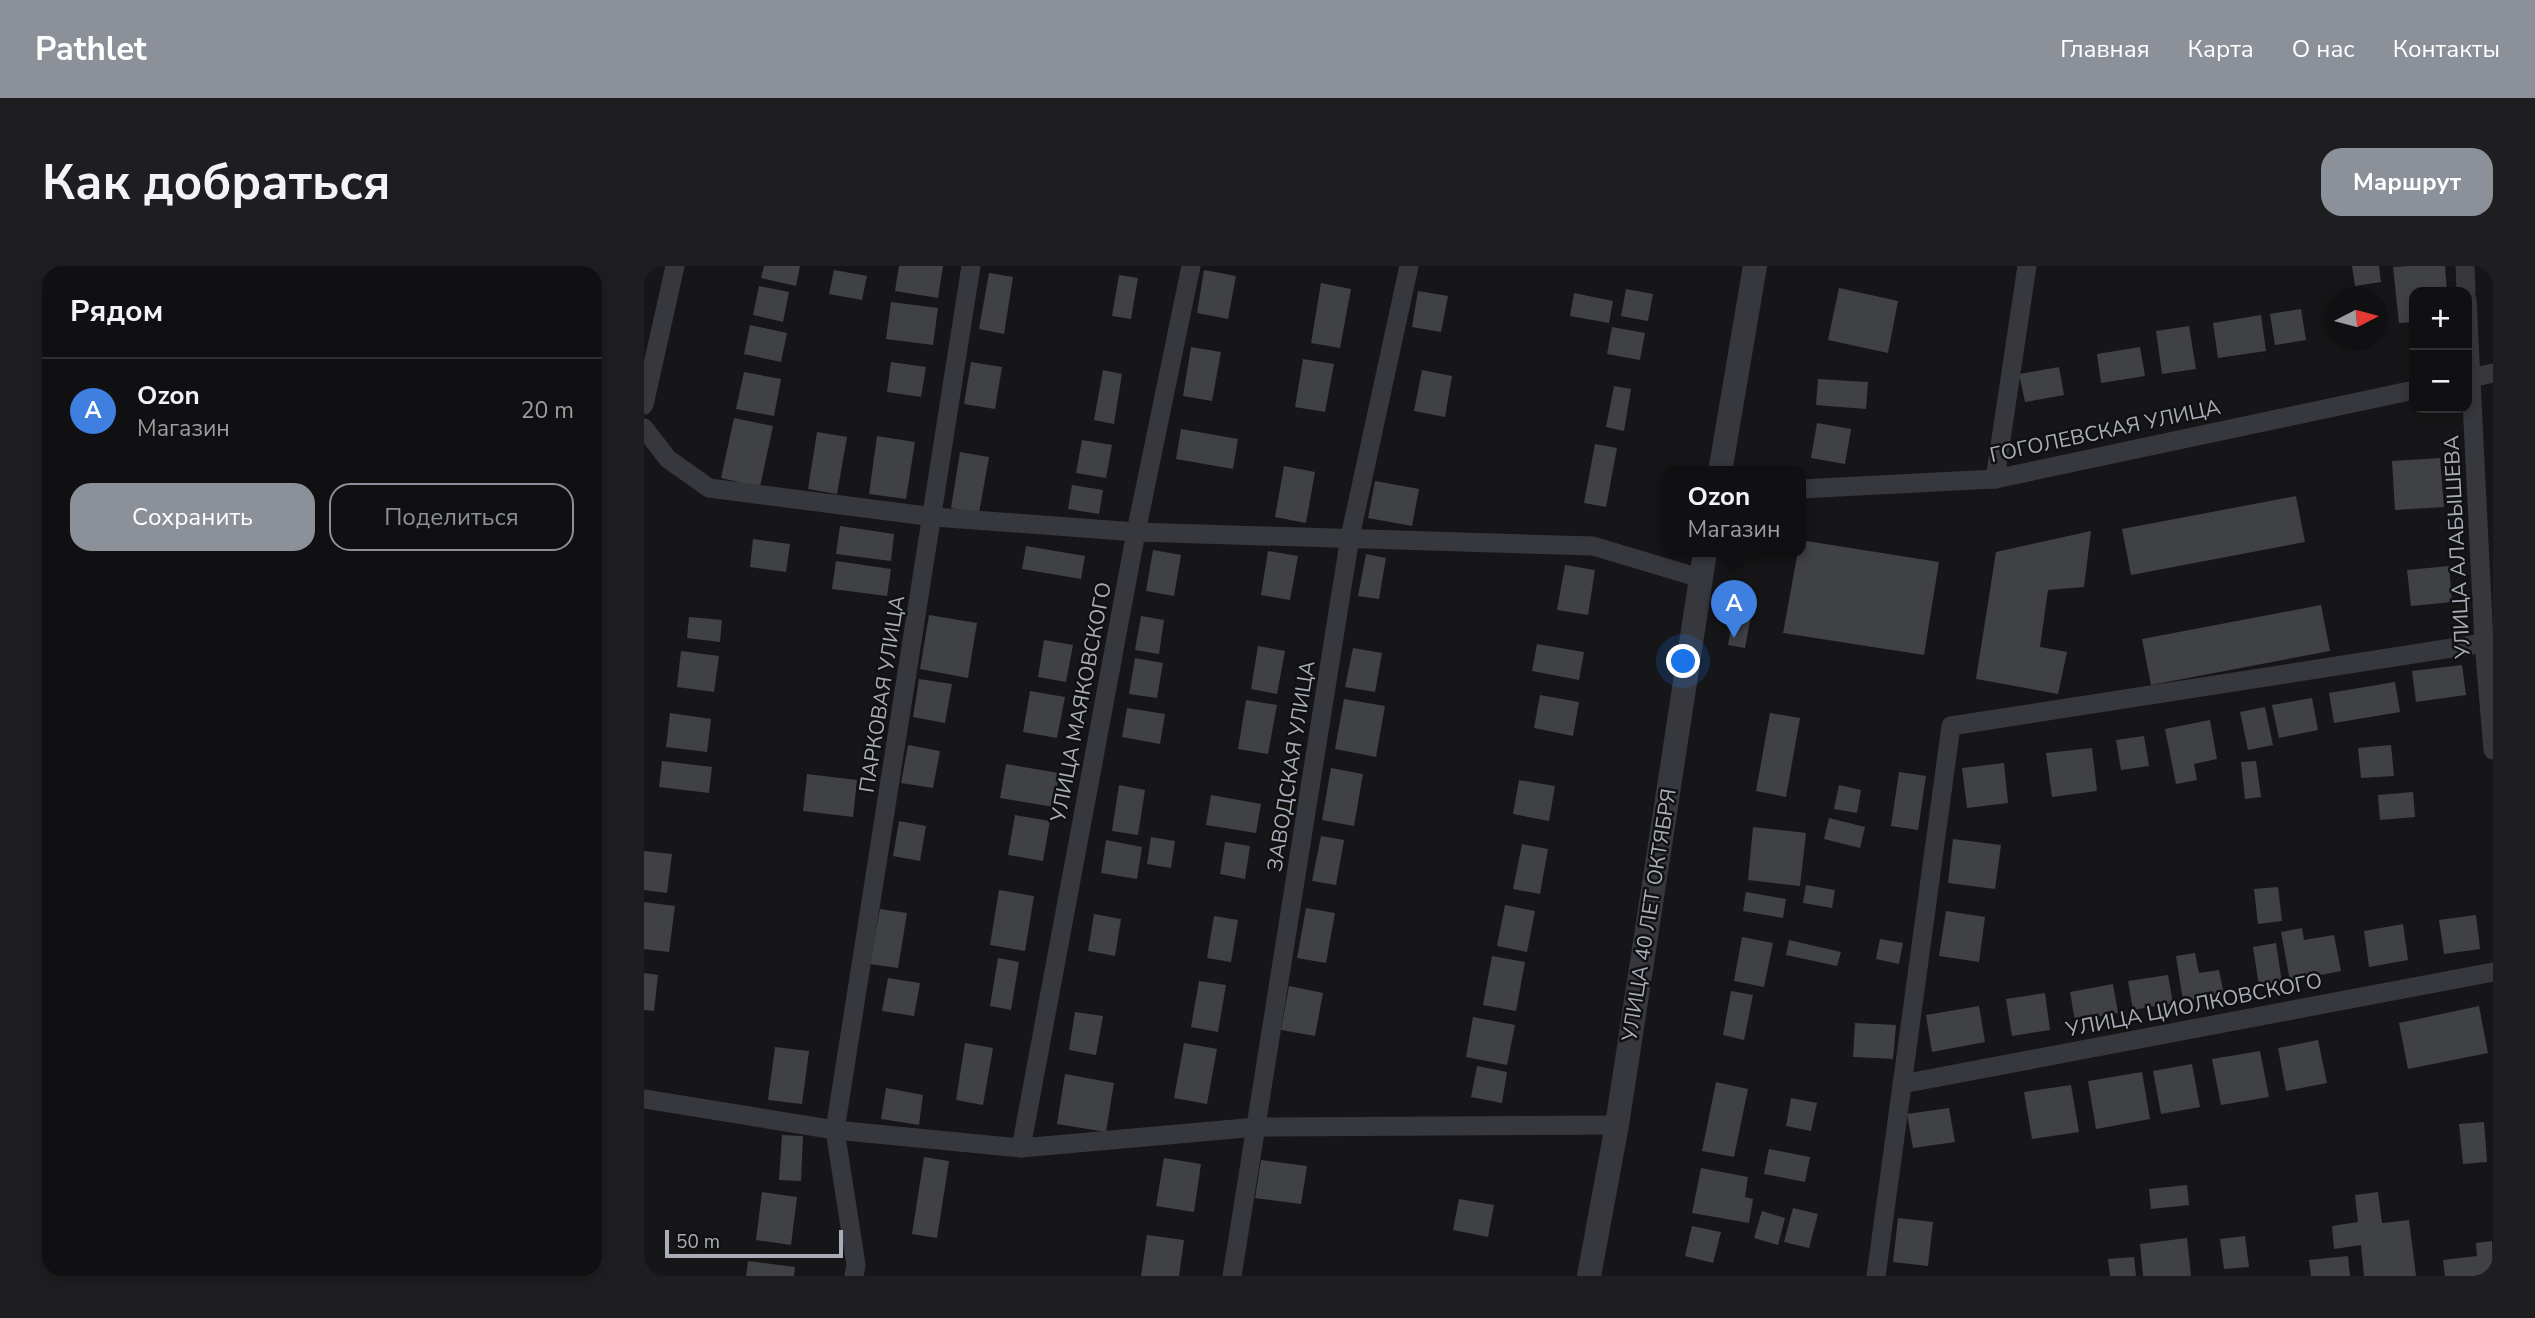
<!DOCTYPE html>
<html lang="ru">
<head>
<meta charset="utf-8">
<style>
  body { margin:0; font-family:"Nunito Sans",sans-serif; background:#1e1e20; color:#f1f3f6 }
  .controls { position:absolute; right:21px; top:21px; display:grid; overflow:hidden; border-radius:14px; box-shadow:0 4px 10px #0003 }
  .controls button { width:63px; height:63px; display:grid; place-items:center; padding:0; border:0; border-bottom:2px solid #303032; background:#101012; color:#f1f3f6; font:35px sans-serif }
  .compass { position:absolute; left:1681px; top:21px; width:63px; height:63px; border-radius:50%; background:#101012; box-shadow:0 4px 10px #0003; rotate:84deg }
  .scale { position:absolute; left:21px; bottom:18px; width:178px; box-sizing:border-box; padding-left:7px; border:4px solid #a8adb8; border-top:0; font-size:19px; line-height:24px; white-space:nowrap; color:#a8adb8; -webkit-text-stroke:5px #111113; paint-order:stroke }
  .you { position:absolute; left:1040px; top:396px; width:24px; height:24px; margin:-18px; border:5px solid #fff; border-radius:50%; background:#1a73e8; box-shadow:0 0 0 10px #1a73e833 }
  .badge { display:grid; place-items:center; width:46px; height:46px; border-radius:50%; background:#8c9099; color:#fff; font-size:23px; font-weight:700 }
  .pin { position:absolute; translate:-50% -58px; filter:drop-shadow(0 2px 4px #0008) }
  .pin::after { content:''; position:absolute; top:37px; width:24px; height:21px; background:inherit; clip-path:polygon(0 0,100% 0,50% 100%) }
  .popup { position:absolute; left:1018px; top:200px; width:144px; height:91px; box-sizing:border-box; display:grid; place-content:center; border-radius:14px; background:#101012; filter:drop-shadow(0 2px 5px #0005); font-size:23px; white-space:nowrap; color:#9c9d9f }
  .popup b { font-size:26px; color:#f1f3f6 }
  .popup::after { content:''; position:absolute; left:50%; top:100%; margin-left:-14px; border:14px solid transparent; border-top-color:#101012 }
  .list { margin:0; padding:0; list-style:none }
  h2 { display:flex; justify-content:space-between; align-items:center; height:91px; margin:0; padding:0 28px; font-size:30px }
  h2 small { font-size:23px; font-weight:400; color:#9c9d9f }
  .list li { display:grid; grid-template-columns:46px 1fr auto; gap:21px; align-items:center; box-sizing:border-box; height:105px; padding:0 28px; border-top:2px solid #303032 }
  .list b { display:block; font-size:26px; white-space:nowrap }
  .list p { margin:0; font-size:23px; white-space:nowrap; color:#9c9d9f }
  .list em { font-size:23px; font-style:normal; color:#9c9d9f }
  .actions { display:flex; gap:14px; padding:21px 28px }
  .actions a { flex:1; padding:16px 0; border:2px solid #8c9099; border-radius:21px; text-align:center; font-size:24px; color:#8c9099 }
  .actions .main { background:#8c9099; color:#fff }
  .map { position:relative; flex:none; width:1849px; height:1010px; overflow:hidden; border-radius:21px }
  header { display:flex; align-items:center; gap:42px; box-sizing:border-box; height:98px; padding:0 35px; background:#8c9099; color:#fff }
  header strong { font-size:33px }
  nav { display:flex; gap:38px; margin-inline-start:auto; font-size:24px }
  .intro { display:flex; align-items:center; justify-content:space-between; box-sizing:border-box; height:168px; padding:0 42px }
  h1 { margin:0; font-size:49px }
  .button { padding:18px 32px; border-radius:21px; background:#8c9099; color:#fff; font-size:24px; font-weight:700 }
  main { display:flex; gap:42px; padding:0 42px }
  aside { flex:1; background:#101012; border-radius:21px; box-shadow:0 4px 10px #0003 }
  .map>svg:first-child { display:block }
</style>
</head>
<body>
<header>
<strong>Pathlet</strong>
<nav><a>Главная</a><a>Карта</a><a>О нас</a><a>Контакты</a></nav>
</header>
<div class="intro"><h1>Как добраться</h1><a class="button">Маршрут</a></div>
<main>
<aside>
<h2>Рядом<small></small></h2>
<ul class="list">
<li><span class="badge" style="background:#3f7fe0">A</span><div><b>Ozon</b><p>Магазин</p></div><em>20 m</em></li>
</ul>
<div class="actions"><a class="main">Сохранить</a><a>Поделиться</a></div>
</aside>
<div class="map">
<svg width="1849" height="1010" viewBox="0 0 1849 1010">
  <rect width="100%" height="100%" fill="#161618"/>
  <g fill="#404145">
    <path d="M 120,0 L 156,0 L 152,20 L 117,12 Z"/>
    <path d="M 255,0 L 299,0 L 294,32 L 251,25 Z"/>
    <path d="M 1708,0 L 1735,0 L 1737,16 L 1711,20 Z"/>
    <path d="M 1763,0 L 1801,0 L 1803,26 L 1770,26 L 1770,56 L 1755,57 L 1749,1 Z"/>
    <path d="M 190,4 L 223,10 L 218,34 L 185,28 Z"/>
    <path d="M 560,4 L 592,10 L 584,53 L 553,47 Z"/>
    <path d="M 345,7 L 369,11 L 360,68 L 335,63 Z"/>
    <path d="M 475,9 L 494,12 L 487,53 L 468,50 Z"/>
    <path d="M 677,17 L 707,23 L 696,82 L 667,77 Z"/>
    <path d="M 115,20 L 145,26 L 139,56 L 109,49 Z"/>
    <path d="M 1195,22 L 1254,35 L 1244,87 L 1184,74 Z"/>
    <path d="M 982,23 L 1009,28 L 1004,55 L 977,50 Z"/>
    <path d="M 774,25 L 804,30 L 797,66 L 768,61 Z"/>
    <path d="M 930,27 L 969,35 L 965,57 L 926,50 Z"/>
    <path d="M 247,36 L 294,42 L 289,79 L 242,73 Z"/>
    <path d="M 1692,38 L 1692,69 L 1689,70 L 1684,39 Z"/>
    <path d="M 1657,43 L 1662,74 L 1631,79 L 1626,48 Z"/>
    <path d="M 1617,49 L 1622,85 L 1574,92 L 1569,57 Z"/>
    <path d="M 106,59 L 143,67 L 137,96 L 100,88 Z"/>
    <path d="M 1545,60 L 1552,103 L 1518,108 L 1512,65 Z"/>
    <path d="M 968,61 L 1001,67 L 996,94 L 963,88 Z"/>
    <path d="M 547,81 L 577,86 L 568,135 L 539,130 Z"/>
    <path d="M 1496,81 L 1501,110 L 1457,117 L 1453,88 Z"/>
    <path d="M 659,93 L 690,98 L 681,146 L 651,141 Z"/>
    <path d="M 247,96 L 282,101 L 277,131 L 243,126 Z"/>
    <path d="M 327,96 L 358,101 L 351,143 L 320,138 Z"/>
    <path d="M 1415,101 L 1420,129 L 1381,136 L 1375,108 Z"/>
    <path d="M 459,104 L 478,108 L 470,158 L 450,154 Z"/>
    <path d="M 778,104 L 808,110 L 801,151 L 770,145 Z"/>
    <path d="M 100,106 L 137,113 L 130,150 L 92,143 Z"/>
    <path d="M 1174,113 L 1224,116 L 1222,143 L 1172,139 Z"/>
    <path d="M 970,120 L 987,123 L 980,165 L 962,161 Z"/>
    <path d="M 90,152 L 129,160 L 116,221 L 77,212 Z"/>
    <path d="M 1173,157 L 1207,163 L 1201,198 L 1167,192 Z"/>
    <path d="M 537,163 L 594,173 L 589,203 L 532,193 Z"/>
    <path d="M 173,166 L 203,171 L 193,228 L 164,223 Z"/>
    <path d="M 233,170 L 271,176 L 262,233 L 225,228 Z"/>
    <path d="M 438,174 L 468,179 L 462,212 L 432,207 Z"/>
    <path d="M 951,178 L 973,182 L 962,241 L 940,237 Z"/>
    <path d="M 316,186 L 345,191 L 335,247 L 307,242 Z"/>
    <path d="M 1796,192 L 1800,241 L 1751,244 L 1748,195 Z"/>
    <path d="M 640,200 L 671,206 L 662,257 L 631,251 Z"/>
    <path d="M 731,215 L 775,223 L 768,260 L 724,252 Z"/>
    <path d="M 428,219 L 459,224 L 455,248 L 424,243 Z"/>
    <path d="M 1652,230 L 1661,276 L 1487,309 L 1478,263 Z"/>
    <path d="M 196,260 L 250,268 L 247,295 L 192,288 Z"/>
    <path d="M 1447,265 L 1440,321 L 1404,324 L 1396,381 L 1423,386 L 1414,428 L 1332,413 L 1352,286 Z"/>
    <path d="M 109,273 L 146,278 L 142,306 L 106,301 Z"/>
    <path d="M 1156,274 L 1295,296 L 1280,389 L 1139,367 Z"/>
    <path d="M 382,280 L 441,290 L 437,313 L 378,303 Z"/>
    <path d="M 509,284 L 537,289 L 530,330 L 502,325 Z"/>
    <path d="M 624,285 L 654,290 L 646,334 L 617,329 Z"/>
    <path d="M 722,288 L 742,292 L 735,333 L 714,330 Z"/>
    <path d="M 192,295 L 247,303 L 243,330 L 188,323 Z"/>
    <path d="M 921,299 L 951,304 L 944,349 L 913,344 Z"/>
    <path d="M 1805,300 L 1808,336 L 1767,340 L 1763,304 Z"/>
    <path d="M 1677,339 L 1686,385 L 1507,419 L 1498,373 Z"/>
    <path d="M 1091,340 L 1108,344 L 1101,382 L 1084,379 Z"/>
    <path d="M 285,349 L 333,357 L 324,412 L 276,403 Z"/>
    <path d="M 497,350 L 520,354 L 515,388 L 491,384 Z"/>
    <path d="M 45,351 L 78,354 L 76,376 L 43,372 Z"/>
    <path d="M 400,374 L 429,379 L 422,416 L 394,411 Z"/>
    <path d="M 893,378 L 940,386 L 935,414 L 888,405 Z"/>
    <path d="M 614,380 L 641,385 L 633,428 L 607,423 Z"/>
    <path d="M 709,382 L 738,387 L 731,426 L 701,421 Z"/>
    <path d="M 37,385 L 75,390 L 70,426 L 33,421 Z"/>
    <path d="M 491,392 L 519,397 L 513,432 L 485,428 Z"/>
    <path d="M 1818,399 L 1822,429 L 1772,436 L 1768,405 Z"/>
    <path d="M 275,413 L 308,418 L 301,457 L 269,451 Z"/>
    <path d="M 1751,416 L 1756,446 L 1690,457 L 1685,427 Z"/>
    <path d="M 386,425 L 421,431 L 413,472 L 379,466 Z"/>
    <path d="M 896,429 L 935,436 L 929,470 L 890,462 Z"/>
    <path d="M 1668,432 L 1674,464 L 1635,472 L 1628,439 Z"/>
    <path d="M 700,433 L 741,440 L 732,491 L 691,483 Z"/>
    <path d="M 602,434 L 633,439 L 624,488 L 594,483 Z"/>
    <path d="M 1621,441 L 1629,479 L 1604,484 L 1596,446 Z"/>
    <path d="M 483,442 L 521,448 L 516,478 L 478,471 Z"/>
    <path d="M 26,447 L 67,453 L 63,486 L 22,481 Z"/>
    <path d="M 1126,447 L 1156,452 L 1142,531 L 1112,525 Z"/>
    <path d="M 1566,454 L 1573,493 L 1550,498 L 1553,514 L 1532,518 L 1521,463 Z"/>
    <path d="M 1500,470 L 1505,500 L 1477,504 L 1472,474 Z"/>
    <path d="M 264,479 L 296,485 L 289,522 L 257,517 Z"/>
    <path d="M 1747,479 L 1750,510 L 1717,512 L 1714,482 Z"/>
    <path d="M 1448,482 L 1453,525 L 1408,531 L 1402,487 Z"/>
    <path d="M 18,495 L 68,501 L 65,527 L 15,521 Z"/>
    <path d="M 1612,495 L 1617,531 L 1601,533 L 1597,496 Z"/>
    <path d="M 1360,497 L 1364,537 L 1323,542 L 1318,502 Z"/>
    <path d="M 362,498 L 415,507 L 410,541 L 356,532 Z"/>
    <path d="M 687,502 L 719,508 L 710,560 L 678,554 Z"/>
    <path d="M 1255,506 L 1282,510 L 1274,564 L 1247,560 Z"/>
    <path d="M 163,508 L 213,514 L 209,551 L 159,545 Z"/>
    <path d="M 875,514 L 911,520 L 905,555 L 869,548 Z"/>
    <path d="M 475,519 L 501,524 L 494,569 L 468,565 Z"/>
    <path d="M 1195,519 L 1217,524 L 1213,547 L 1190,543 Z"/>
    <path d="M 1769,526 L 1771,551 L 1736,554 L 1734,529 Z"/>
    <path d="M 567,529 L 617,538 L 612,567 L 562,559 Z"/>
    <path d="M 371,549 L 406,555 L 399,595 L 364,589 Z"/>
    <path d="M 1185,552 L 1221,561 L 1216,582 L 1180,573 Z"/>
    <path d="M 255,555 L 282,560 L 276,595 L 249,590 Z"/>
    <path d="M 1109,561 L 1162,567 L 1156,620 L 1104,614 Z"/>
    <path d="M 677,570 L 700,574 L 692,619 L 668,615 Z"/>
    <path d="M 507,571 L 531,575 L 527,602 L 503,598 Z"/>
    <path d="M 1309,573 L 1357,579 L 1351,623 L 1304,617 Z"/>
    <path d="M 462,574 L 498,581 L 493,613 L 457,607 Z"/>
    <path d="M 581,576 L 606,580 L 601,613 L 576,608 Z"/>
    <path d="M 878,578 L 904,583 L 896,628 L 869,623 Z"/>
    <path d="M 0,585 L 28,588 L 23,627 L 0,624 Z"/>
    <path d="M 1162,619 L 1191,624 L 1188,642 L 1159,637 Z"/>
    <path d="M 1634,621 L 1638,655 L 1614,658 L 1610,623 Z"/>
    <path d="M 355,624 L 390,630 L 381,685 L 346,679 Z"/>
    <path d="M 1102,626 L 1142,633 L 1139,652 L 1099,645 Z"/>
    <path d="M 0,636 L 31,640 L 25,686 L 0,683 Z"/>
    <path d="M 861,639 L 891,645 L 883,686 L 853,680 Z"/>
    <path d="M 662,642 L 691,647 L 682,697 L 653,692 Z"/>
    <path d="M 236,643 L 263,647 L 254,702 L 226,698 Z"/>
    <path d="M 1302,645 L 1341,651 L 1335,696 L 1295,690 Z"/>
    <path d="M 450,648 L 477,653 L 471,690 L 444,685 Z"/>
    <path d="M 1832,649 L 1836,683 L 1800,688 L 1795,654 Z"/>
    <path d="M 570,650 L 594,654 L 587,696 L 563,692 Z"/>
    <path d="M 1759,658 L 1764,694 L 1725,701 L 1720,665 Z"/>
    <path d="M 1658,662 L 1660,674 L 1690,669 L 1697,705 L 1646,715 L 1637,666 Z"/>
    <path d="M 1098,671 L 1129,677 L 1120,721 L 1090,715 Z"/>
    <path d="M 1236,673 L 1259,677 L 1255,698 L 1232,693 Z"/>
    <path d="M 1145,674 L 1197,686 L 1193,700 L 1142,689 Z"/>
    <path d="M 1632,677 L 1638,717 L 1615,720 L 1609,681 Z"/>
    <path d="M 1551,687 L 1555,707 L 1575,704 L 1580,729 L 1539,735 L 1532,690 Z"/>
    <path d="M 848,690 L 881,696 L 872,745 L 839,739 Z"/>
    <path d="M 354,692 L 375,696 L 367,744 L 346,740 Z"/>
    <path d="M 0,707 L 14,709 L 10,745 L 0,744 Z"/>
    <path d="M 1524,709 L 1529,737 L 1489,744 L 1484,715 Z"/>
    <path d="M 244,712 L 276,717 L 270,750 L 238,745 Z"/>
    <path d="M 555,715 L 582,719 L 574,766 L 547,761 Z"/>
    <path d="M 1469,718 L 1474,747 L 1431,755 L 1426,726 Z"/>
    <path d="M 645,720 L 679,727 L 671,770 L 637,764 Z"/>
    <path d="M 1087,725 L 1109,729 L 1100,774 L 1079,769 Z"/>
    <path d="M 1401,727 L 1406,764 L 1368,770 L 1362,733 Z"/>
    <path d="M 1335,740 L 1341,776 L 1288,786 L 1282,749 Z"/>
    <path d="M 1835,740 L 1844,787 L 1764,803 L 1755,757 Z"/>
    <path d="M 431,746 L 459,750 L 452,789 L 425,784 Z"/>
    <path d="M 829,751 L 871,759 L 863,799 L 822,791 Z"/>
    <path d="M 1211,757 L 1252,759 L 1249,793 L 1209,791 Z"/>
    <path d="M 1674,774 L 1683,817 L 1642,825 L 1634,782 Z"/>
    <path d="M 321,777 L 349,782 L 339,839 L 312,834 Z"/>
    <path d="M 540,777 L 573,783 L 563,838 L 530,832 Z"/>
    <path d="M 131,781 L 165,785 L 158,838 L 124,834 Z"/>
    <path d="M 1616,785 L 1625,831 L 1577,839 L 1568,793 Z"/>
    <path d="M 1548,798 L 1556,841 L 1517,848 L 1509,805 Z"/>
    <path d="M 833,800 L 863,806 L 858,837 L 827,831 Z"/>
    <path d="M 1498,806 L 1506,853 L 1452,863 L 1444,815 Z"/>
    <path d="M 421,808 L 470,817 L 462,866 L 413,858 Z"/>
    <path d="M 1072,816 L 1104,823 L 1090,891 L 1058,885 Z"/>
    <path d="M 1427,819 L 1435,866 L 1388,873 L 1380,826 Z"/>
    <path d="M 242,822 L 279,829 L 275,859 L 237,853 Z"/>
    <path d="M 1147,832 L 1173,837 L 1167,865 L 1142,860 Z"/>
    <path d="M 1305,842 L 1311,876 L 1269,882 L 1263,848 Z"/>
    <path d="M 1840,856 L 1843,896 L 1819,898 L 1815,858 Z"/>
    <path d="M 138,869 L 159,870 L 157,915 L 135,914 Z"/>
    <path d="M 1125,883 L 1166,891 L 1161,916 L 1120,908 Z"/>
    <path d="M 280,891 L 305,895 L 293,972 L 268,968 Z"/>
    <path d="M 520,892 L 557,898 L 550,946 L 512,940 Z"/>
    <path d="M 617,894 L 663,900 L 657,938 L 611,932 Z"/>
    <path d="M 1057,902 L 1104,911 L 1101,931 L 1109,933 L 1105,957 L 1048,947 Z"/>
    <path d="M 1543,919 L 1545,939 L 1507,943 L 1505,923 Z"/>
    <path d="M 118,926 L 153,931 L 147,979 L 112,974 Z"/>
    <path d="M 1734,926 L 1738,957 L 1765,954 L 1772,1010 L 1720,1010 L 1717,979 L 1690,983 L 1688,960 L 1714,956 L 1711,929 Z"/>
    <path d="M 815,933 L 850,939 L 844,971 L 809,964 Z"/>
    <path d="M 1149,942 L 1174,948 L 1165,982 L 1140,976 Z"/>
    <path d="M 1118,945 L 1141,952 L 1134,979 L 1110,972 Z"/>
    <path d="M 1254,952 L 1289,956 L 1284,1000 L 1249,996 Z"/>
    <path d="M 1048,960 L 1077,966 L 1069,997 L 1041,990 Z"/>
    <path d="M 503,969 L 540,974 L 535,1010 L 497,1010 Z"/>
    <path d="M 1601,970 L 1605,1001 L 1580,1003 L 1576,973 Z"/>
    <path d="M 1543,972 L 1547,1010 L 1499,1010 L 1496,978 Z"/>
    <path d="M 1848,975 L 1849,1010 L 1801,1010 L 1799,994 L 1833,990 L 1832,977 Z"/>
    <path d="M 1704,990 L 1706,1010 L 1667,1010 L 1665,994 Z"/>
    <path d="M 1490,991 L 1492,1010 L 1466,1010 L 1464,993 Z"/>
    <path d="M 104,995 L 151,1001 L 150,1010 L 102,1010 Z"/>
  </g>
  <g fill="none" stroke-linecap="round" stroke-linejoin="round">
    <g stroke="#37383d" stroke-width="19">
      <path d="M 1821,0 L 1822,26"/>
      <path d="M 1823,34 L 1840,377 L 1849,484"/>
      <path d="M 1823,113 L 1849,107"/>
      <path d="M 0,139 L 31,0"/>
      <path d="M 0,162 L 24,193 L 65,222 L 290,251 L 492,266 L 949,280 L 1056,312"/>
      <path d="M 1351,213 L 1383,0"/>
      <path d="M 1156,223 L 1351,213 L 1770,124"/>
      <path d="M 1258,818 L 1849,706"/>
      <path d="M 0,833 L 191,864 L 377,882 L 613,861 L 973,859"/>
      <path d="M 377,882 L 492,266 L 547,0"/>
      <path d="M 210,1010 L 212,999 L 191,864 L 327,0"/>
      <path d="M 588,1010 L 706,271 L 765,0"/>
      <path d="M 1232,1010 L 1307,460 L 1840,377"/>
    </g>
    <g stroke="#37383d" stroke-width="24">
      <path d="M 1076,206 L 1111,0"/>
      <path d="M 945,1010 L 973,859 L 1061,286"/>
    </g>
  </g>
  <g text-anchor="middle" stroke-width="5" stroke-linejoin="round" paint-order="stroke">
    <g font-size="21" fill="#a8adb8" stroke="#111113">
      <text transform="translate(1461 165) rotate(-12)" y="7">ГОГОЛЕВСКАЯ УЛИЦА</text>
      <text transform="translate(1813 281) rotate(-93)" y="7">УЛИЦА АЛАБЫШЕВА</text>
      <text transform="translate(238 428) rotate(-81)" y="7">ПАРКОВАЯ УЛИЦА</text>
      <text transform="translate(437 436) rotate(-79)" y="7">УЛИЦА МАЯКОВСКОГО</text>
      <text transform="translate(647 500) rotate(-81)" y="7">ЗАВОДСКАЯ УЛИЦА</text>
      <text transform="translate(1005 649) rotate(-81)" y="7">УЛИЦА 40 ЛЕТ ОКТЯБРЯ</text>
      <text transform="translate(1550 739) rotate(-11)" y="7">УЛИЦА ЦИОЛКОВСКОГО</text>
    </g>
  </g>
</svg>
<div class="controls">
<button>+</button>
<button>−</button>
</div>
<svg class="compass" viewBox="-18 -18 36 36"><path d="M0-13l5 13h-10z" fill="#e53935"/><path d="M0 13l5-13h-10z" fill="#9c9d9f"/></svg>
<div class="scale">50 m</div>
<div class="you"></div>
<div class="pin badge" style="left:1090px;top:372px;background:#3f7fe0">A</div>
<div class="popup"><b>Ozon</b>Магазин</div>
</div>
</main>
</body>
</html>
